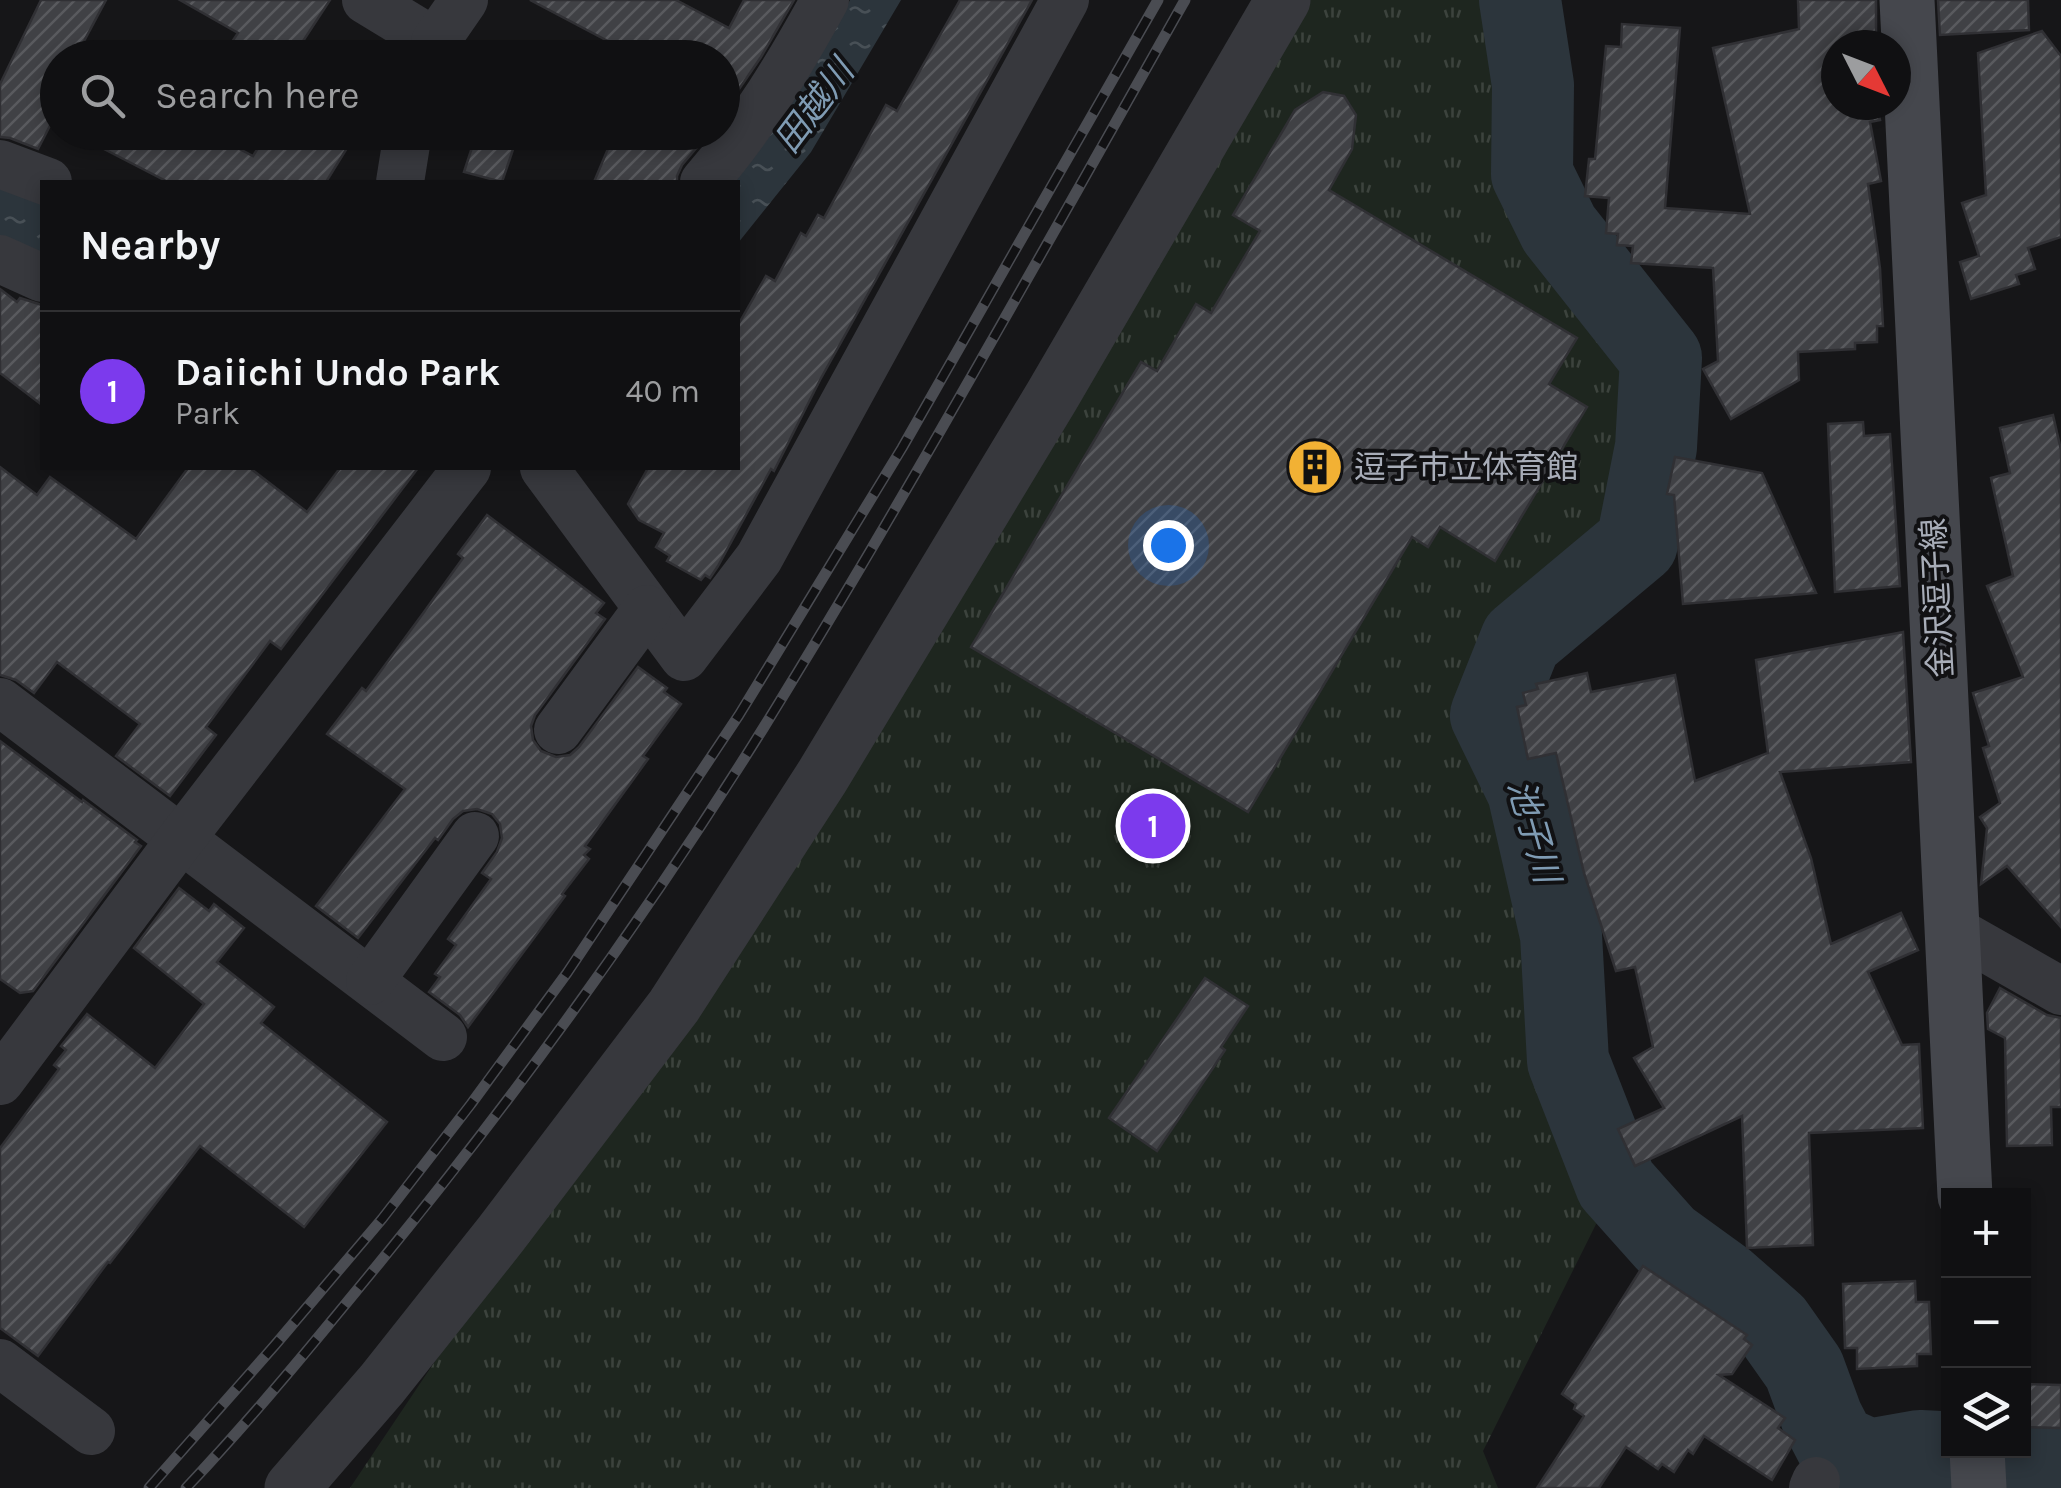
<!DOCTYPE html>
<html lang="en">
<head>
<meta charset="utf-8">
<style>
  body { margin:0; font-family:Karla,"Noto Sans JP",sans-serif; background:#19191b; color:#f1f3f6 }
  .controls { position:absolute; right:30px; bottom:30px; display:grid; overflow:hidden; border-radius:0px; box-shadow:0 5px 15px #0003 }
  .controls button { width:90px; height:90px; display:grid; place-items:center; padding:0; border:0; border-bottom:2px solid #303032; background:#101012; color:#f1f3f6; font:50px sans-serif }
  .compass { position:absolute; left:1821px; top:30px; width:90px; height:90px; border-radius:50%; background:#101012; box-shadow:0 5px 15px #0003; rotate:132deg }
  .you { position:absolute; left:1168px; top:545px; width:35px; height:35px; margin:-25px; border:8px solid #fff; border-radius:50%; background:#1a73e8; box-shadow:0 0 0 15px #1a73e833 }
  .badge { display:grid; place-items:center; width:65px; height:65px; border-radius:50%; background:#7c3aed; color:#fff; font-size:32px; font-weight:700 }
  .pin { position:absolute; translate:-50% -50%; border:5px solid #fff; box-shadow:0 2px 10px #0006 }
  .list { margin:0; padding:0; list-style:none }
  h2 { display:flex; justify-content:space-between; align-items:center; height:130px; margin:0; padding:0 40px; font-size:42px }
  h2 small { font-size:32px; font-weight:400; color:#9c9d9f }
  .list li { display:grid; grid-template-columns:65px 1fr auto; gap:30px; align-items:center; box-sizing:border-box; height:160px; padding:0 40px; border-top:2px solid #303032 }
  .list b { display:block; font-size:38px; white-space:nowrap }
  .list p { margin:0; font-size:32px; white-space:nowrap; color:#9c9d9f }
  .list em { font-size:32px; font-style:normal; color:#9c9d9f }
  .icon { flex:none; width:55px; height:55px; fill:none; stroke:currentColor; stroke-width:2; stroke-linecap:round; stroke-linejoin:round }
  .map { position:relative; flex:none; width:2061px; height:1488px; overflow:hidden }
  .search { position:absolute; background:#101012; box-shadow:0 5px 15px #0003; left:40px; top:40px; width:700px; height:110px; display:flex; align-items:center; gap:25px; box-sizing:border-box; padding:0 35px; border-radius:55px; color:#9c9d9f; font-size:38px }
  .panel { position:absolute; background:#101012; box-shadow:0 5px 15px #0003; left:40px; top:180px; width:700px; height:290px; border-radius:0px }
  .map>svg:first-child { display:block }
</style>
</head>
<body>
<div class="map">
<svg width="2061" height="1488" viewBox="0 0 2061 1488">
  <defs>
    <pattern id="park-tufts" width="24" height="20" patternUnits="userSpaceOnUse" patternTransform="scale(2.5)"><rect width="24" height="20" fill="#1e261f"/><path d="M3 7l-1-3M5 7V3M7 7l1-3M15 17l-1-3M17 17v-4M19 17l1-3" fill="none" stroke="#3c433d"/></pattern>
    <pattern id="water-ripples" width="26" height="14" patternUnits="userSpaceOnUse" patternTransform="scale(2.5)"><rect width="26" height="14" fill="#2c353c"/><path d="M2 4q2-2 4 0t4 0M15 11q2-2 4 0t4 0" fill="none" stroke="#485056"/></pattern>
    <pattern id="building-hatch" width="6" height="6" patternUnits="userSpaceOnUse" patternTransform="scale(2.5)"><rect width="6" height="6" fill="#404145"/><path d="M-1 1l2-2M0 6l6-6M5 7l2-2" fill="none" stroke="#595a5e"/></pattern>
  </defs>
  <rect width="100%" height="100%" fill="#161618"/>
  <path fill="url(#park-tufts)" d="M 1276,0 L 1524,0 L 1532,174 L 1661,358 L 1637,543 L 1521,640 L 1491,715 L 1616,1184 L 1483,1451 L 1498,1488 L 350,1488 L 719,938 Z"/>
  <g fill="url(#water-ripples)">
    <path d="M 850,0 L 901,0 L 811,152 L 738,243 L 738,182 L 732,182 C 781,129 817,64 850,0 Z"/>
    <path d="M 0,184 L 42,201 L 42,254 L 0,236 Z"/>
  </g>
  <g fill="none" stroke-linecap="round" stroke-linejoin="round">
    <path stroke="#2c353c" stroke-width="82" d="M 1520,0 L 1533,85 L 1532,174 L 1559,229 L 1661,358 L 1656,447 L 1637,543 L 1521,640 L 1491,715 L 1528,791 L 1561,935 L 1568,1061 L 1616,1184 L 1666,1240 L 1724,1282 L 1773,1325 L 1804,1369 L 1822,1418 L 1836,1445 L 1869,1460 L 1920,1451 L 2061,1458"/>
  </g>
  <g fill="url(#building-hatch)" stroke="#303034" stroke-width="2.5">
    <path d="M 41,0 L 106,0 L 75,58 L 58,58 L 58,110 L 38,149 L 10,138 L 0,137 L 0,84 Z"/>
    <path d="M 180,0 L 330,0 L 292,58 L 221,58 L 238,33 Z"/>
    <path d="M 530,0 L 676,0 L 729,28 L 744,0 L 794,0 L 761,57 L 722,114 L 722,58 L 640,58 Z"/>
    <path d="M 960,0 L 1032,0 L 820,380 L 774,471 L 771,469 L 718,566 L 710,578 L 705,575 L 701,580 L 667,561 L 670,556 L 656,547 L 664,533 L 639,520 L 628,504 L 648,468 L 738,468 L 738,325 L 766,276 L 775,281 L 801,233 L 806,236 L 818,215 L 824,218 L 886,105 L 897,111 Z"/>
    <path d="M 1798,0 L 1876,0 L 1876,45 L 1836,45 L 1836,105 L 1876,105 L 1880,120 L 1870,122 L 1881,181 L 1868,184 L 1880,268 L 1883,326 L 1877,326 L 1877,342 L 1855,343 L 1855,349 L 1798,352 L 1799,380 L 1731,419 L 1703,369 L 1718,361 L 1713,268 L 1631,263 L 1633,246 L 1617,245 L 1618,234 L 1606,233 L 1609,198 L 1585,196 L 1589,159 L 1595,159 L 1606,46 L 1621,47 L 1622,24 L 1680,28 L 1665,208 L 1750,214 L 1713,48 L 1799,29 Z"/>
    <path d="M 1938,0 L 2028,0 L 2029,30 L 1940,35 Z"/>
    <path d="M 2042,31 L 2061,56 L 2061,237 L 2028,248 L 2035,269 L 2016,275 L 2019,284 L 1971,299 L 1960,262 L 1979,256 L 1962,203 L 1986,195 L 1978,53 Z"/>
    <path d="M 1323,92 L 1344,96 L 1356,115 L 1352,149 L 1329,190 L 1577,338 L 1549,384 L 1587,407 L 1495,561 L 1440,527 L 1428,547 L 1412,537 L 1248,812 L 971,647 L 1141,362 L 1157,371 L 1196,304 L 1211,313 L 1260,231 L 1233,215 L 1295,110 Z"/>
    <path d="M 71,132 L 208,132 L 253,156 L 268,132 L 357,132 L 326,182 L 168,182 Z"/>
    <path d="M 477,132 L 519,132 L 502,182 L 464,172 Z"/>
    <path d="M 615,132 L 706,132 L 703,140 L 682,165 L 677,176 L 677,182 L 594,182 Z"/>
    <path d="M 0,289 L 17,302 L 20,298 L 42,305 L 42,405 L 0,373 Z"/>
    <path d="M 2053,415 L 2061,450 L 2061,927 L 2007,866 L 1981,884 L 1987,828 L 1980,817 L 2000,803 L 1983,748 L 1989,746 L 1973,693 L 2023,677 L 1987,586 L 2013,576 L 1991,478 L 2010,473 L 2000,428 Z"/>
    <path d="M 1863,422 L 1864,436 L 1890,434 L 1900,586 L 1835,592 L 1828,424 Z"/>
    <path d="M 1675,457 L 1762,473 L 1816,593 L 1683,604 L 1674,495 L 1667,494 Z"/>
    <path d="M 0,467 L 37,495 L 50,477 L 136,539 L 188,468 L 250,468 L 307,512 L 340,468 L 418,468 L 281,649 L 270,641 L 206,727 L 216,735 L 170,796 L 116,756 L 140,724 L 57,662 L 34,693 L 16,680 L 0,675 Z"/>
    <path d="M 487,515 L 604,603 L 596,613 L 605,619 L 535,715 L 531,726 L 533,740 L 541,751 L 556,757 L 570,755 L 579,747 L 638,667 L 667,688 L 664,692 L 681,704 L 643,756 L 648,759 L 585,846 L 590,849 L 584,855 L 589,859 L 562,894 L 565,896 L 468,1027 L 460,1015 L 429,992 L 440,977 L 435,974 L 456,945 L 448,939 L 491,879 L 482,873 L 497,852 L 502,838 L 500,824 L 492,814 L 477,809 L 463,811 L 453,819 L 438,840 L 435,838 L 358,938 L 316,906 L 405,789 L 327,734 L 362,688 L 366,691 L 424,612 L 463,558 L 458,554 Z"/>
    <path d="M 1903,632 L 1911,762 L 1780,772 L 1811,858 L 1831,944 L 1901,913 L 1918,950 L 1868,972 L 1902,1045 L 1919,1044 L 1923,1128 L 1809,1133 L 1813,1245 L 1747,1248 L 1742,1116 L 1635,1166 L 1618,1129 L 1664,1108 L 1634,1058 L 1653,1047 L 1635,967 L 1616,971 L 1584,873 L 1556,753 L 1528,759 L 1517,707 L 1526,705 L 1523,693 L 1538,689 L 1536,684 L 1587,673 L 1591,692 L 1675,675 L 1695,781 L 1768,753 L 1756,660 Z"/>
    <path d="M 0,741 L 82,802 L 83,800 L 137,840 L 135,842 L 141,846 L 33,991 L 20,993 L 0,979 Z"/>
    <path d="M 179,888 L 209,911 L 214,904 L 244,928 L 217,962 L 274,1007 L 261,1023 L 387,1122 L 304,1227 L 200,1146 L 110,1263 L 108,1262 L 38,1356 L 0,1328 L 0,1148 L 59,1069 L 54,1065 L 66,1050 L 61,1046 L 87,1014 L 155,1068 L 204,1004 L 134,948 Z"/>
    <path d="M 1205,978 L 1248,1006 L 1221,1047 L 1225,1050 L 1157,1151 L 1109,1118 Z"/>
    <path d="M 2000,988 L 2047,1015 L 2061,1018 L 2061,1107 L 2051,1107 L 2052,1145 L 2007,1146 L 2005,1038 L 1988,1029 L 1987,1013 Z"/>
    <path d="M 1643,1266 L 1747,1335 L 1744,1339 L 1752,1345 L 1732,1374 L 1719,1375 L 1785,1418 L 1778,1428 L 1795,1440 L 1772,1480 L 1704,1436 L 1693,1454 L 1688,1450 L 1674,1472 L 1662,1464 L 1658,1469 L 1626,1447 L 1599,1488 L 1537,1488 L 1584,1416 L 1574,1409 L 1576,1404 L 1562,1394 Z"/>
    <path d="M 1915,1281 L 1916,1302 L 1929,1302 L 1931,1354 L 1917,1354 L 1917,1366 L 1857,1369 L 1857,1348 L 1845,1348 L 1843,1284 Z"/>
    <path d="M 2024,1384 L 2061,1385 L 2061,1428 L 2024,1427 Z"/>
  </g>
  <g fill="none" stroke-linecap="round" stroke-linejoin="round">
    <g stroke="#37383d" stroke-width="48">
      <path d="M 366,0 L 435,42 L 427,58"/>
      <path d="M 435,42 L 464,0"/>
      <path d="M 0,164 L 48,182"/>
      <path d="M 400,182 L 408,132"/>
      <path d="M 704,182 C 752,127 790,64 825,0"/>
      <path d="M 0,259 L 42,278"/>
      <path d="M 544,468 L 684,657 L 759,558 L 1065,0"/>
      <path d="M 0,702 L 443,1037"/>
      <path d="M 558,730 L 647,609"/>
      <path d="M 1952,929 L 2061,991"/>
      <path d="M 370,981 L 475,836"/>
      <path d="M 0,1081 L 181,839 L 467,468"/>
      <path d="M 0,1363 L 91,1431"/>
      <path d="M 1813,1488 L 1816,1481"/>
    </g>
    <path stroke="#37383d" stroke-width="55" d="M 292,1488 L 382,1384 L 501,1234 L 674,1006 L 822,777 L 1052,396 L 1283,0"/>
    <g stroke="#45474d" stroke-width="55">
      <path d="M 1907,0 L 1965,1196"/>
      <path d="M 1977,1450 L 1979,1488"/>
    </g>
    <g stroke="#4a4c52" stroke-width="11">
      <g id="rail">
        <path d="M 149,1488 L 275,1345 L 382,1219 L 471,1104 L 567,973 L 739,715 L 902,448 L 1158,0"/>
        <path d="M 186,1488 C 254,1416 317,1339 380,1262 C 519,1092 648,913 764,727 C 911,489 1047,243 1185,0"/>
      </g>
    </g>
    <use href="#rail" stroke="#111113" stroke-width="8" stroke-dasharray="22" stroke-linecap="butt"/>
  </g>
  <defs>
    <g id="building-disc" transform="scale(2.875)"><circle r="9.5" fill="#f2b134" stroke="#111113"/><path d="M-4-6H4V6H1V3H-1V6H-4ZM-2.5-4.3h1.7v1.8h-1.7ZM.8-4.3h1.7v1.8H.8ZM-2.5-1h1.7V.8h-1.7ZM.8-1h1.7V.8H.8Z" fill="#111"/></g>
  </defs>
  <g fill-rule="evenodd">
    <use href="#building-disc" x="1315" y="467"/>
  </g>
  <g text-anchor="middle" stroke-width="8" stroke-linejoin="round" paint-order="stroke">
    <g font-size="32" fill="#a8adb8" stroke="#111113" text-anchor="start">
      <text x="1354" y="478">逗子市立体育館</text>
    </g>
    <g font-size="32" fill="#a8adb8" stroke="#111113">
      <text transform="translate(1937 598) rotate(-93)" y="11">金沢逗子線</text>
    </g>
    <g font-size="35" font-style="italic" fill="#7f9bb3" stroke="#111113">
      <text transform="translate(814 106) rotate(-53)" y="12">田越川</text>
      <text transform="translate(1534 831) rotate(74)" y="12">池子川</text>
    </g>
  </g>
</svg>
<div class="controls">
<button>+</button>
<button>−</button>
<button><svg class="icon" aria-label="layers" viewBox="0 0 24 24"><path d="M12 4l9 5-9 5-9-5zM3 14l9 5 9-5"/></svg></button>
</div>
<svg class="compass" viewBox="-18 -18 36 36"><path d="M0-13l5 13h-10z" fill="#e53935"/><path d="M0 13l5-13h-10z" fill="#9c9d9f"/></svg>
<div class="you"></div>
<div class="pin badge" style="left:1153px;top:826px">1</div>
<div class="search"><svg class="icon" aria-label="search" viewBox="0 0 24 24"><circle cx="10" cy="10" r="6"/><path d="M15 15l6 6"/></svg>Search here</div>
<section class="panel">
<h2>Nearby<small></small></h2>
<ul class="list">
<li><span class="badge">1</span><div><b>Daiichi Undo Park</b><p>Park</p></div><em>40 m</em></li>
</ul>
</section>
</div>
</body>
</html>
